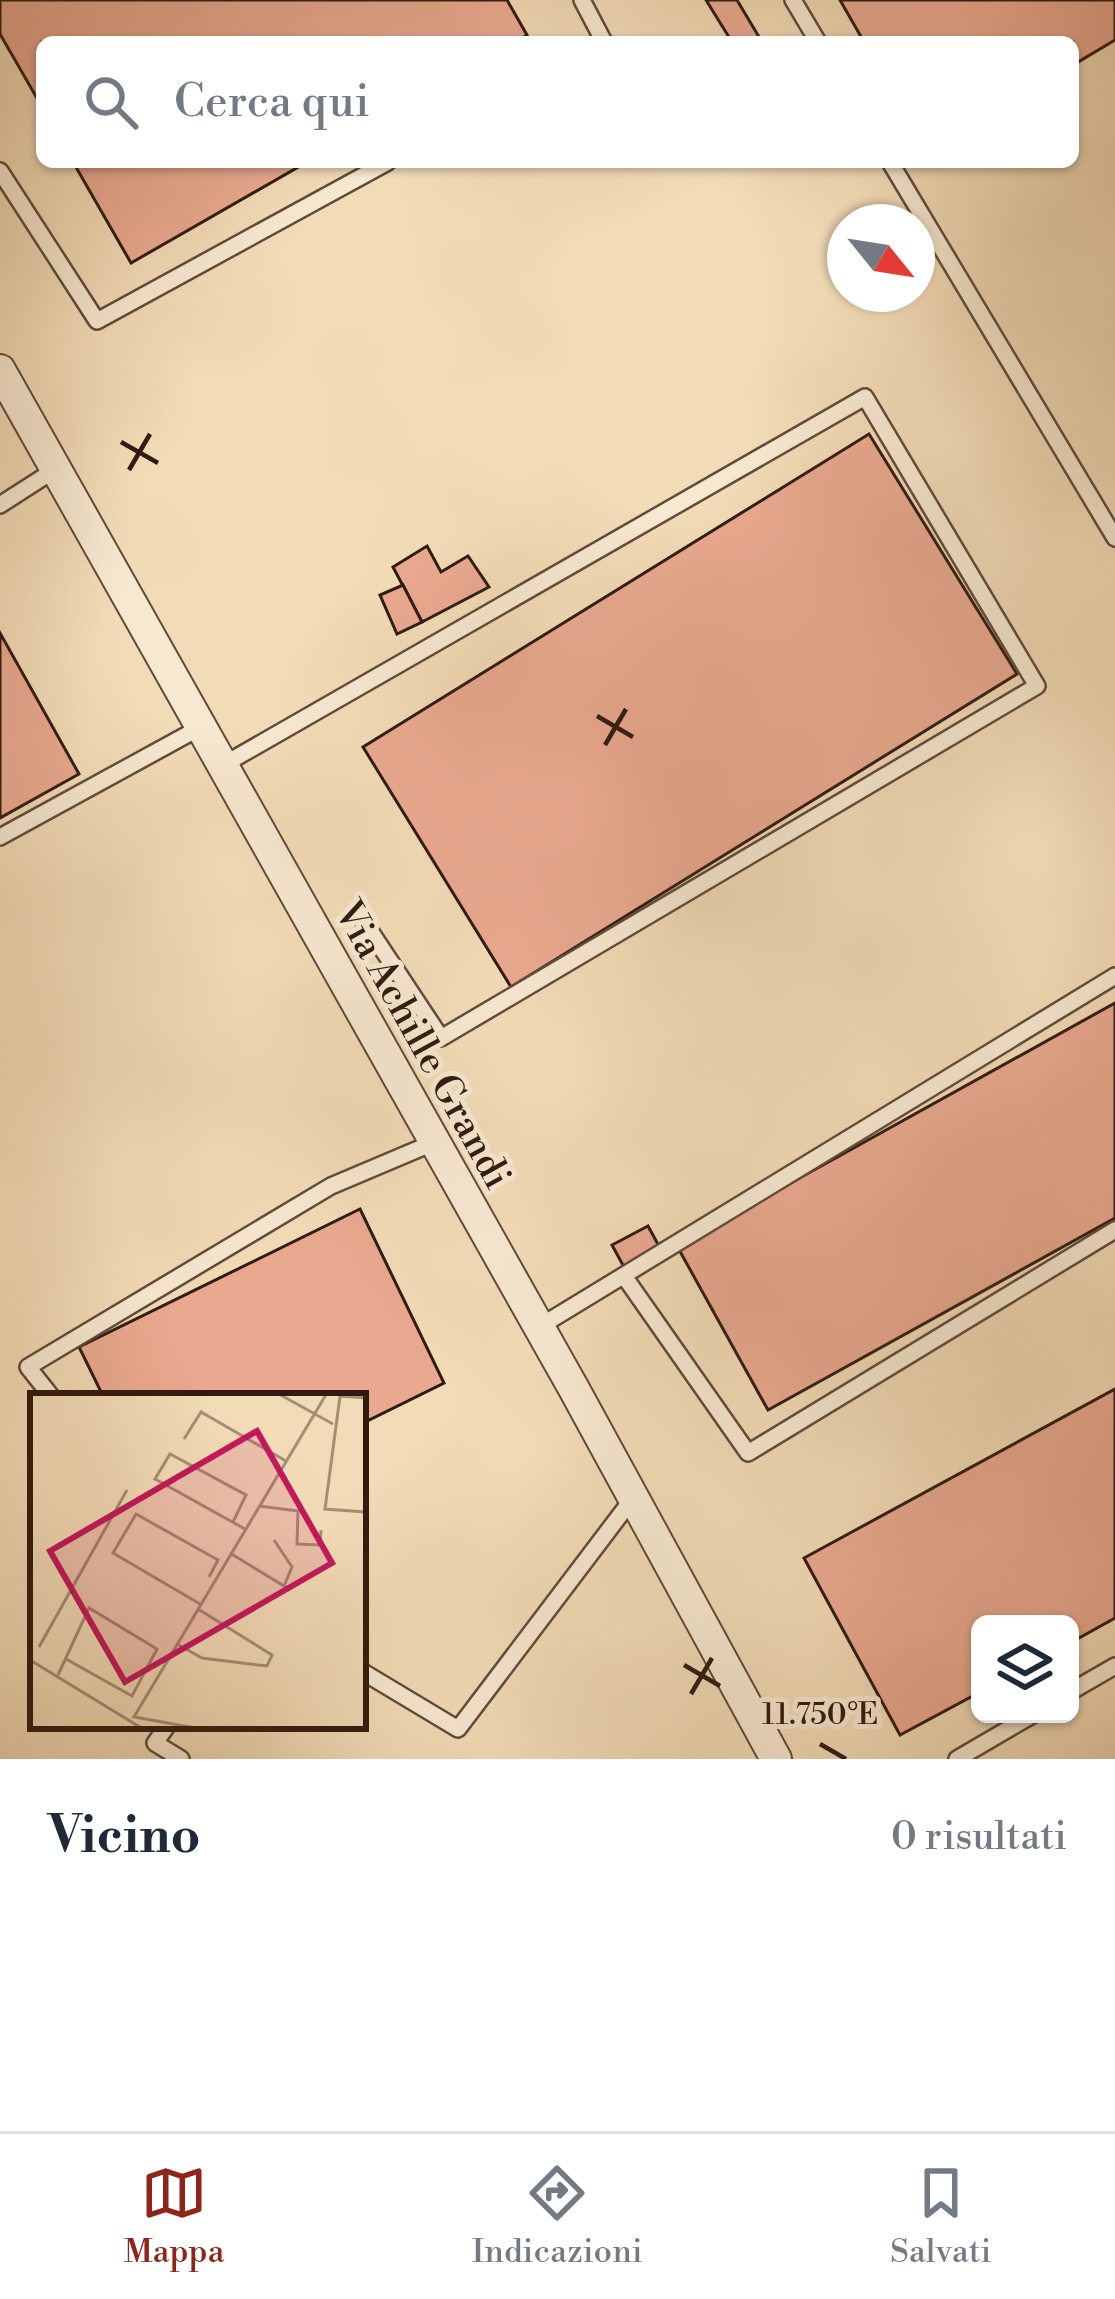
<!DOCTYPE html>
<html lang="it">
<head>
<meta charset="utf-8">
<style>
  body { margin:0; font-family:"Libre Bodoni",serif; background:#f6f6f7; color:#1f2937 }
  .controls { position:absolute; right:36px; bottom:36px; display:grid; overflow:hidden; border-radius:18px; box-shadow:0 3px 9px #0004 }
  .controls button { width:108px; height:108px; display:grid; place-items:center; padding:0; border:0; border-bottom:3px solid #e0e1e3; background:#fff; color:#1f2937; font:60px sans-serif }
  .compass { position:absolute; left:827px; top:204px; width:108px; height:108px; border-radius:50%; background:#fff; box-shadow:0 3px 9px #0004; rotate:120deg }
  .list { margin:0; padding:0; list-style:none }
  h2 { display:flex; justify-content:space-between; align-items:center; height:156px; margin:0; padding:0 48px; font-size:51px }
  h2 small { font-size:39px; font-weight:400; color:#747a83 }
  .icon { flex:none; width:66px; height:66px; fill:none; stroke:currentColor; stroke-width:2; stroke-linecap:round; stroke-linejoin:round }
  .map { position:relative; flex:none; width:1115px; height:1759px; overflow:hidden }
  .search { position:absolute; background:#fff; box-shadow:0 3px 9px #0004; left:36px; right:36px; top:36px; height:132px; display:flex; align-items:center; gap:30px; box-sizing:border-box; padding:0 42px; border-radius:18px; color:#747a83; font-size:45px }
  .sheet { height:372px; background:#fff }
  nav { display:flex; justify-content:space-around; align-items:center; box-sizing:border-box; height:168px; border-top:3px solid #e0e1e3; background:#fff; font-size:33px; color:#747a83 }
  nav a { display:grid; justify-items:center; gap:6px }
  nav .on { color:#8f2418 }
  .map>svg:first-child { display:block }
</style>
</head>
<body>
<div class="map">
<svg width="1115" height="1759" viewBox="0 0 1115 1759">
  <rect width="100%" height="100%" fill="#f2dbb7"/>
  <filter id="stains"><feTurbulence type="fractalNoise" baseFrequency=".00167" numOctaves="4"/><feColorMatrix values="0 0 0 0 .2 0 0 0 0 .09 0 0 0 0 .02 0 0 0 .5 -.17"/></filter>
  <radialGradient id="worn" r=".72"><stop offset=".6" stop-color="#630" stop-opacity="0"/><stop offset="1" stop-color="#630" stop-opacity=".3"/></radialGradient>
  <g fill="#e9a990" stroke="#311b11" stroke-width="3">
    <path d="M 0,0 L 507,0 L 527,35 L 516,42 L 42,42 L 42,107 L 0,34 Z"/>
    <path d="M 706,0 L 737,0 L 762,42 L 732,42 Z"/>
    <path d="M 840,0 L 1115,0 L 1115,40 L 1073,65 L 1073,42 L 864,42 Z"/>
    <path d="M 73,162 L 307,162 L 131,263 Z"/>
    <path d="M 869,434 L 1017,674 L 511,987 L 363,747 Z"/>
    <path d="M 427,546 L 441,572 L 468,556 L 489,587 L 422,622 L 393,567 Z"/>
    <path d="M 403,585 L 422,622 L 397,634 L 380,595 Z"/>
    <path d="M 0,633 L 79,774 L 0,818 Z"/>
    <path d="M 1115,1003 L 1115,1218 L 768,1410 L 677,1246 Z"/>
    <path d="M 360,1209 L 444,1383 L 363,1423 L 363,1396 L 103,1396 L 79,1347 Z"/>
    <path d="M 648,1226 L 660,1248 L 624,1267 L 612,1245 Z"/>
    <path d="M 1115,1389 L 1115,1618 L 1070,1643 L 1070,1624 L 980,1624 L 980,1692 L 900,1735 L 804,1558 Z"/>
  </g>
  <g fill="none" stroke-linecap="round" stroke-linejoin="round">
    <g stroke="#614b3a" stroke-width="20">
      <g id="lane">
        <path d="M 582,0 L 604,42"/>
        <path d="M 793,0 L 818,42"/>
        <path d="M 890,162 L 1115,538"/>
        <path d="M 0,171 L 97,321 L 388,162"/>
        <path d="M 0,505 L 56,469"/>
        <path d="M 223,765 L 865,397 L 1037,686 L 441,1038 L 361,917"/>
        <path d="M 0,837 L 201,727"/>
        <path d="M 624,1276 L 748,1453 L 1115,1230"/>
        <path d="M 539,1327 L 1115,976"/>
        <path d="M 51,1396 L 28,1367 L 331,1186 L 435,1142"/>
        <path d="M 363,1672 L 458,1729 L 633,1498"/>
        <path d="M 1070,1692 L 1115,1666"/>
        <path d="M 167,1726 L 155,1743 L 181,1759"/>
        <path d="M 957,1759 L 1034,1714"/>
      </g>
    </g>
    <g stroke="#614b3a" stroke-width="34">
      <path id="street" d="M 0,370 L 574,1389 L 776,1759"/>
    </g>
    <use href="#lane" stroke="#f7e8d0" stroke-width="15"/>
    <use href="#street" stroke="#f7e8d0" stroke-width="30"/>
  </g>
  <path fill="none" stroke="#311b11" stroke-width="4.5" d="M 121,442 L 158,463M 129,470 L 150,434M 597,716 L 633,737M 605,745 L 626,709M 684,1665 L 720,1686M 691,1694 L 712,1658M 820,1744 L 846,1759"/>
  <g text-anchor="middle" stroke-width="10" stroke-linejoin="round" paint-order="stroke">
    <g font-size="39" fill="#311b11" stroke="#f7e8d0">
      <text transform="translate(424 1044) rotate(61)" y="14">Via Achille Grandi</text>
    </g>
  </g>
  <g transform="translate(30 1393)">
    <rect width="336" height="336" fill="#f2dbb7"/>
    <path fill="none" stroke="#a58e75" stroke-width="3" d="M 247,0 L 303,31M 336,5 L 310,3 L 295,116 L 336,119M 154,46 L 171,19 L 256,68M 229,113 L 268,118 L 267,151 L 290,152 L 291,137M 203,129 L 216,102 L 140,61 L 125,86 L 215,136M 200,160 L 254,193 L 262,174 L 244,147M 170,211 L 83,160 L 106,121 L 188,167 L 179,184M 147,251 L 172,265 L 237,273 L 242,262 L 168,216M 9,254 L 97,97M 0,267 L 113,336M 28,282 L 59,215 L 127,256 L 102,303 L 36,266M 171,336 L 104,324 L 297,0"/>
    <path fill="#c2185b" fill-opacity="0.15" stroke="#c2185b" stroke-width="6" d="M 227,38 L 302,170 L 95,289 L 20,158 Z"/>
    <rect width="336" height="336" fill="none" stroke="#311b11" stroke-width="6"/>
  </g>
  <g font-size="30" text-anchor="middle" fill="#311b11" stroke="#f7e8d0" stroke-width="10" stroke-linejoin="round" paint-order="stroke">
    <text x="820" y="1724">11.750°E</text>
  </g>
  <rect width="100%" height="100%" filter="url(#stains)"/>
  <rect width="100%" height="100%" fill="url(#worn)"/>
</svg>
<div class="controls">
<button><svg class="icon" aria-label="layers" viewBox="0 0 24 24"><path d="M12 4l9 5-9 5-9-5zM3 14l9 5 9-5"/></svg></button>
</div>
<svg class="compass" viewBox="-18 -18 36 36"><path d="M0-13l5 13h-10z" fill="#e53935"/><path d="M0 13l5-13h-10z" fill="#747a83"/></svg>
<div class="search"><svg class="icon" aria-label="search" viewBox="0 0 24 24"><circle cx="10" cy="10" r="6"/><path d="M15 15l6 6"/></svg>Cerca qui</div>
</div>
<section class="sheet">
<h2>Vicino<small>0 risultati</small></h2>
<ul class="list">
</ul>
</section>
<nav>
<a class="on"><svg class="icon" aria-label="map" viewBox="0 0 24 24"><path d="M3 6l6-2 6 2 6-2v14l-6 2-6-2-6 2zM9 4v14M15 6v14"/></svg>Mappa</a>
<a><svg class="icon" aria-label="directions" viewBox="0 0 24 24"><path d="M12 3l9 9-9 9-9-9zM9 14v-3h6M13 9l2 2-2 2"/></svg>Indicazioni</a>
<a><svg class="icon" aria-label="saved" viewBox="0 0 24 24"><path d="M7 4h10v16l-5-4-5 4z"/></svg>Salvati</a>
</nav>
</body>
</html>
